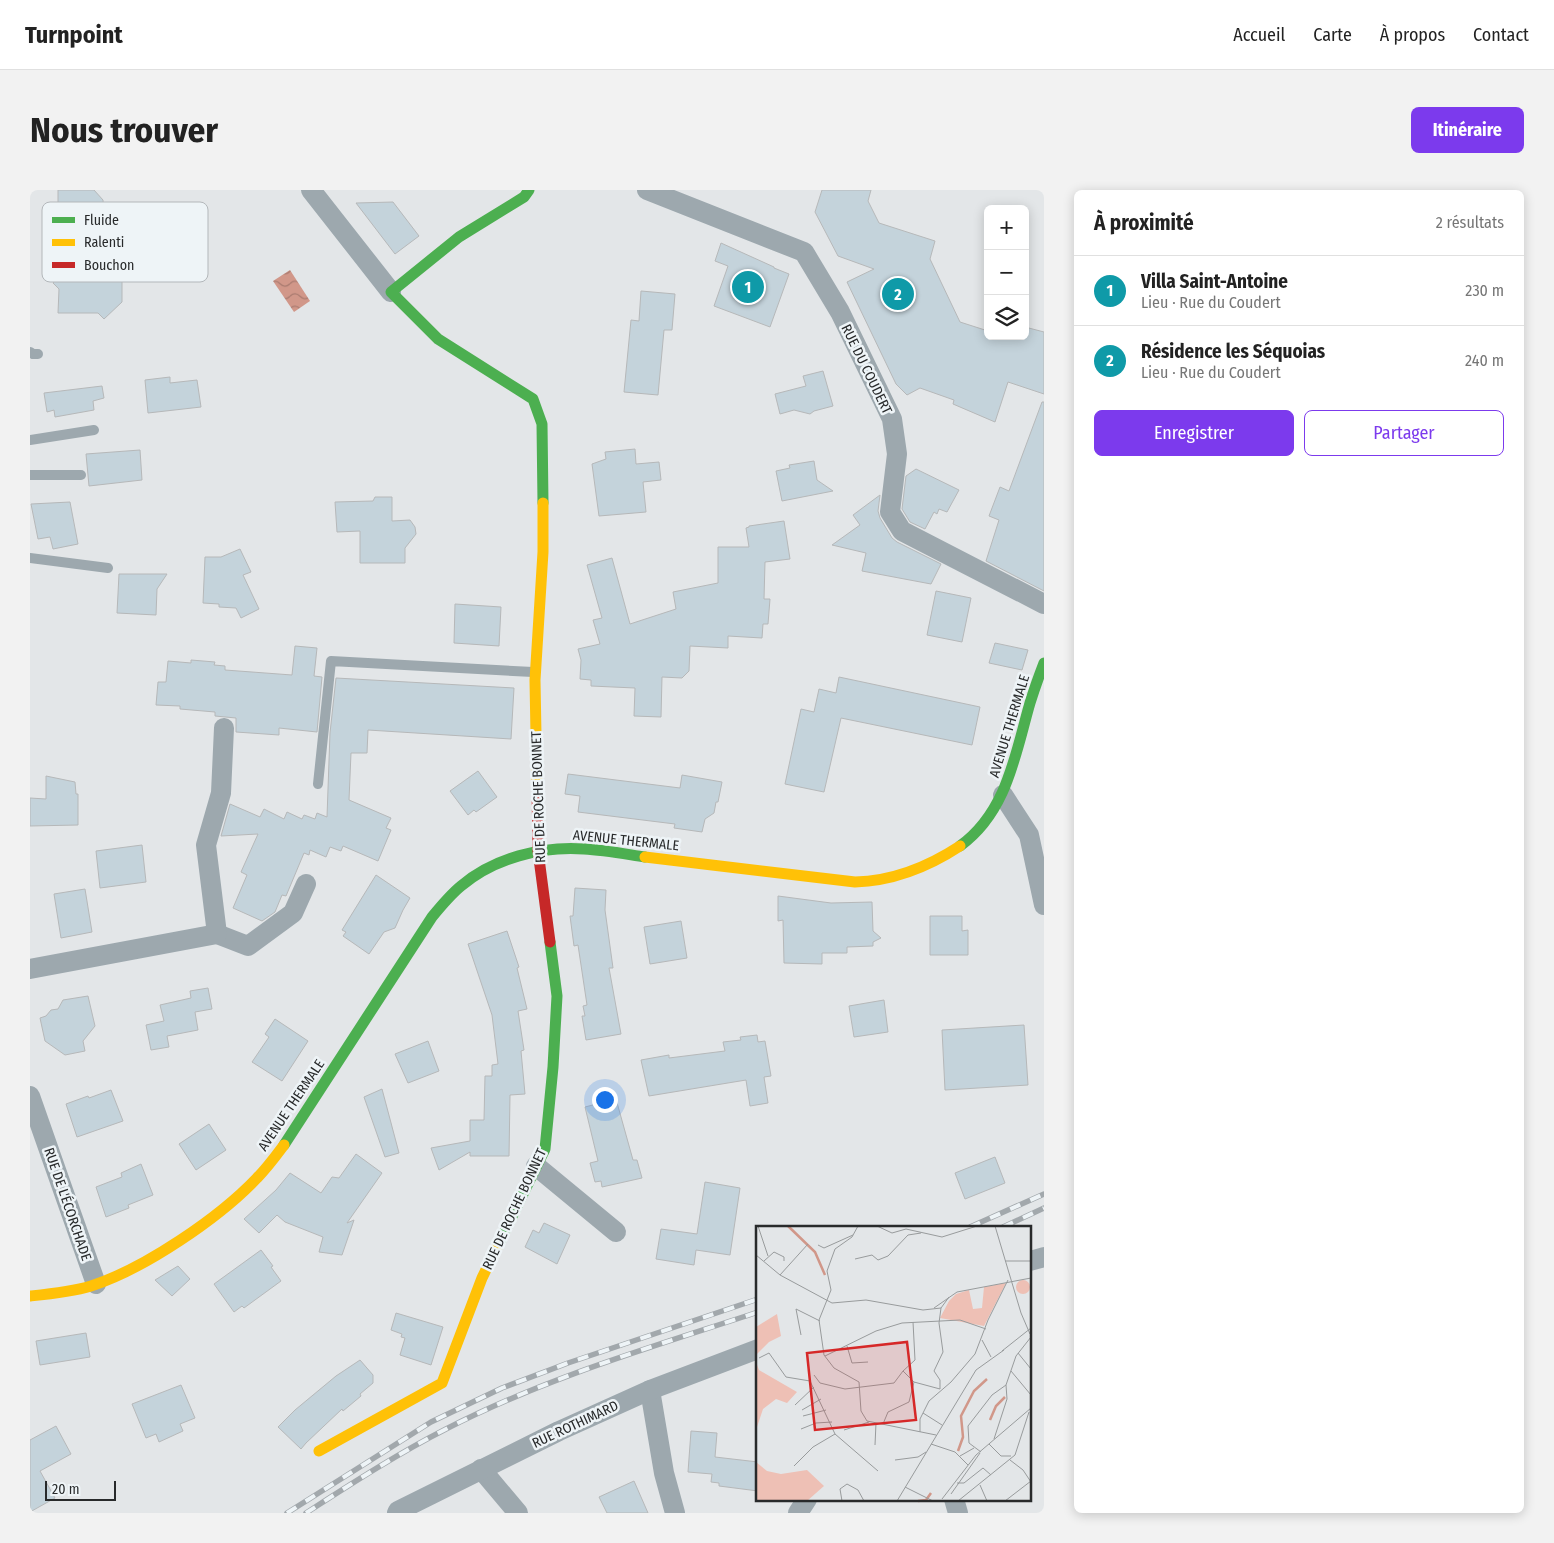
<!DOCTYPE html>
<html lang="fr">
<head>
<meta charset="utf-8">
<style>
  body { margin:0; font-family:"Fira Sans Condensed",sans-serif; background:#f2f2f2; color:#222 }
  .controls { position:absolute; right:15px; top:15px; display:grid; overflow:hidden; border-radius:8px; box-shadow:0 2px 12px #0003 }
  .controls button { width:45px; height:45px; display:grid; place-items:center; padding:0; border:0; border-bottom:1px solid #e0e0e0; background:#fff; color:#222; font:25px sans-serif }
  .scale { position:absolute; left:15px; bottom:12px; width:71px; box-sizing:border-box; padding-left:5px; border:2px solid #282a2b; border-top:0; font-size:14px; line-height:18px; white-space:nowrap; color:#282a2b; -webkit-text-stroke:4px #eef4f7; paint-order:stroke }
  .you { position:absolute; left:574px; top:909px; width:18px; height:18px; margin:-12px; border:4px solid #fff; border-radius:50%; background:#1a73e8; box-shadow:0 0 0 8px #1a73e833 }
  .badge { display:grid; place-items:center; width:32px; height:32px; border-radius:50%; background:#7c3aed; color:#fff; font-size:16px; font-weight:700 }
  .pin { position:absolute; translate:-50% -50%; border:2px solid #fff; box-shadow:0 1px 5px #0006 }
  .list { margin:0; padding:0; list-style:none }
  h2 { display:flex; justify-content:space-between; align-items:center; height:65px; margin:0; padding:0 20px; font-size:21px }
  h2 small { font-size:16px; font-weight:400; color:#767676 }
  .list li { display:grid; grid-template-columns:32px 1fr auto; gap:15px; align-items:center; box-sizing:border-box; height:70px; padding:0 20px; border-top:1px solid #e0e0e0 }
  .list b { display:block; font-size:19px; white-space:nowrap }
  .list p { margin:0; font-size:16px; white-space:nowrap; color:#767676 }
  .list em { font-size:16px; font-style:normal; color:#767676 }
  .actions { display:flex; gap:10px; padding:15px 20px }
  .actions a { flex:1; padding:11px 0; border:1px solid #7c3aed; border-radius:8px; text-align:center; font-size:18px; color:#7c3aed }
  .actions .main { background:#7c3aed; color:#fff }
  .icon { flex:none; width:28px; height:28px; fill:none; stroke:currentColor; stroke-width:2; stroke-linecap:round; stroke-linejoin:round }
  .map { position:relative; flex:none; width:1014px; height:1323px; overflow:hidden; border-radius:8px }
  header { display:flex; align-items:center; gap:30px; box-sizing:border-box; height:70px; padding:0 25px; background:#fff; border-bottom:1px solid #e0e0e0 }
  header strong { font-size:24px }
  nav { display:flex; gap:28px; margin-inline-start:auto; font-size:18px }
  .intro { display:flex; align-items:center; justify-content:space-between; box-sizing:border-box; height:120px; padding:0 30px }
  h1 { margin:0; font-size:35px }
  .button { padding:12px 22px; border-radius:8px; background:#7c3aed; color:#fff; font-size:18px; font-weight:700 }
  main { display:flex; gap:30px; padding:0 30px }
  aside { flex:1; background:#fff; border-radius:8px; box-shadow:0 2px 12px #0003 }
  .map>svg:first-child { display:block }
</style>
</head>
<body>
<header>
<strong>Turnpoint</strong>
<nav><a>Accueil</a><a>Carte</a><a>À propos</a><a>Contact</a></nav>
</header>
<div class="intro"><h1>Nous trouver</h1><a class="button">Itinéraire</a></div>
<main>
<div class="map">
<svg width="1014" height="1323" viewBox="0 0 1014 1323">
  <defs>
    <pattern id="water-waves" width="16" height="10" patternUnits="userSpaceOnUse" patternTransform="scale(1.25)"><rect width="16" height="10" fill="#d19789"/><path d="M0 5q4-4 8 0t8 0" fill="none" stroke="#aa7b70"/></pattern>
  </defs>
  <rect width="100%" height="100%" fill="#e3e6e8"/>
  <path fill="url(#water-waves)" d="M 260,80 L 280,111 L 264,122 L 243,91 Z"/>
  <g fill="#c4d3db" stroke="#b6b8b9">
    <path d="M 28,0 L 64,0 L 73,10 L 74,26 L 92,26 L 92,112 L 74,129 L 68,123 L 28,123 L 29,99 L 23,93 L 28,87 L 29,51 L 25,45 L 28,40 Z"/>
    <path d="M 792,0 L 841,0 L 838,11 L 849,33 L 905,51 L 900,69 L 930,132 L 958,141 L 958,146 L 995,146 L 995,137 L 1014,142 L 1014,204 L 978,192 L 965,232 L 923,214 L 924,210 L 890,198 L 877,205 L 866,194 L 817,92 L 844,79 L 808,66 L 785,22 Z"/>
    <path d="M 363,12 L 389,46 L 365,64 L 326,13 Z"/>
    <path d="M 691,53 L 744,77 L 744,78 L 759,84 L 740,137 L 684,116 L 698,76 L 685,71 Z"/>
    <path d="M 611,101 L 645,104 L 642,140 L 634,140 L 628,205 L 594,202 L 601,130 L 609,131 Z"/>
    <path d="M 793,181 L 803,216 L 784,221 L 780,224 L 764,220 L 750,224 L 745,204 L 776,196 L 773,186 Z"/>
    <path d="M 140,187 L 140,193 L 167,190 L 171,217 L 118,223 L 115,190 Z"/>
    <path d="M 72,196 L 74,208 L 63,211 L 64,220 L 25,227 L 24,220 L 17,222 L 14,203 Z"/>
    <path d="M 1012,212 L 1014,212 L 1014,401 L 956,371 L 969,330 L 959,326 L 970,297 L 979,301 Z"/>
    <path d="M 605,259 L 606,274 L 629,272 L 631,290 L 613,292 L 616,322 L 569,326 L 562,274 L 576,269 L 575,262 Z"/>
    <path d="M 110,260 L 112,290 L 59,296 L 56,264 Z"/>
    <path d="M 784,271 L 787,290 L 803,301 L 752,311 L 746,281 L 760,278 L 759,275 Z"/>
    <path d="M 886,279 L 929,300 L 917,322 L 909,319 L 907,324 L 904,322 L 895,339 L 880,332 L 872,319 L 876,286 Z"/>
    <path d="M 850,305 L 848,321 L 850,328 L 862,348 L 867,352 L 911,374 L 901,394 L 832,381 L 836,363 L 802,355 L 830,335 L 823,325 Z"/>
    <path d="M 345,307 L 362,307 L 362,331 L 380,330 L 385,337 L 386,344 L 375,358 L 375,373 L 330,373 L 330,341 L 307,342 L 305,312 L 343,311 Z"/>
    <path d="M 40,312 L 48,354 L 23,359 L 20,347 L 8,349 L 1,314 Z"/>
    <path d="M 754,331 L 760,369 L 735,372 L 734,409 L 740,409 L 738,434 L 733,434 L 732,448 L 698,446 L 698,458 L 660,456 L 659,481 L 652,488 L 632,487 L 631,527 L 604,526 L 605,498 L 561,496 L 561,490 L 550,489 L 551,470 L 548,459 L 570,454 L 563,430 L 572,428 L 557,375 L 582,368 L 600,434 L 646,419 L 643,402 L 688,393 L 688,357 L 719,357 L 716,338 L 719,337 L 719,336 Z"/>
    <path d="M 210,359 L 221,382 L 213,385 L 229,419 L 211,428 L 206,418 L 189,417 L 189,414 L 173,413 L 175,367 L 191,367 Z"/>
    <path d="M 89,384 L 137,384 L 127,399 L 126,425 L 87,423 Z"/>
    <path d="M 906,401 L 941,408 L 932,452 L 897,445 Z"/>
    <path d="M 425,414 L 471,417 L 469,456 L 424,453 Z"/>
    <path d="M 965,453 L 998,460 L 992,480 L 959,473 Z"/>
    <path d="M 265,456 L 287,458 L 284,486 L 292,487 L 287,542 L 249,538 L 249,545 L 206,542 L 206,528 L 185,526 L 185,522 L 150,519 L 150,516 L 126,515 L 128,492 L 136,492 L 138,471 L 161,473 L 161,470 L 185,472 L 184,475 L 195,476 L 195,480 L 262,485 Z"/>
    <path d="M 809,487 L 950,517 L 942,555 L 811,528 L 794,602 L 755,594 L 771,519 L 784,522 L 789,499 L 806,503 Z"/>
    <path d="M 306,488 L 484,498 L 481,549 L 338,540 L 337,563 L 321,563 L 319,610 L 361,628 L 356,638 L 361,640 L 348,671 L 313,656 L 311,661 L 300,657 L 296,667 L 280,660 L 279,665 L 274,663 L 256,706 L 252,705 L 245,722 L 232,731 L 203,718 L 217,685 L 211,682 L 228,644 L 191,646 L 200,614 L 230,627 L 234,619 L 254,629 L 257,622 L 272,629 L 274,625 L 285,629 L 287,623 L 297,627 L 300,543 Z"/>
    <path d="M 448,581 L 467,607 L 446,622 L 444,620 L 438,625 L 420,601 Z"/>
    <path d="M 538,584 L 650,598 L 652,585 L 692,592 L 688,612 L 686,612 L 684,623 L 675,629 L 672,642 L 644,638 L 645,634 L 548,622 L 550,606 L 535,604 Z"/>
    <path d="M 16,586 L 45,592 L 46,604 L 48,604 L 48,635 L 0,636 L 0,608 L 16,609 Z"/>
    <path d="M 112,655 L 116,692 L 70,698 L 66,661 Z"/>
    <path d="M 346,685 L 380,708 L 373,720 L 365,738 L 354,742 L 339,764 L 313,746 L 316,742 L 312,740 Z"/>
    <path d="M 545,698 L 576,700 L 575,720 L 583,778 L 579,778 L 591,844 L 556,850 L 552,826 L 555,826 L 553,816 L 557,815 L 548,755 L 544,756 L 540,726 L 543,726 Z"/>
    <path d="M 55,699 L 62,742 L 31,748 L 24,704 Z"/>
    <path d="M 748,706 L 801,713 L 842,712 L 843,741 L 851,748 L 843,752 L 843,756 L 817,757 L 817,763 L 792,763 L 792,774 L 754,773 L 753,730 L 748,731 Z"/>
    <path d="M 900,726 L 932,726 L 932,741 L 938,740 L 938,765 L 900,765 Z"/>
    <path d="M 651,731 L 657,768 L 620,774 L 614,737 Z"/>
    <path d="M 477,741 L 489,777 L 487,778 L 497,819 L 488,821 L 494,860 L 491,861 L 495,904 L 480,905 L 479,966 L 440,966 L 440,962 L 409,980 L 401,958 L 440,951 L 440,930 L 454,930 L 455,886 L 462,886 L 462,875 L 468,874 L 462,825 L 438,754 Z"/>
    <path d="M 178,798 L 182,819 L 165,822 L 168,840 L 137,846 L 139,857 L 121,860 L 116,835 L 134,831 L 130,815 L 161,808 L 160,801 Z"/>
    <path d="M 58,806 L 65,836 L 53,851 L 55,861 L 35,865 L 15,851 L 10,828 L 16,826 L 21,820 L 28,819 L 33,810 Z"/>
    <path d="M 854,810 L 858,842 L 824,847 L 819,816 Z"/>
    <path d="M 245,829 L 278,851 L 252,891 L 222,872 L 239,847 L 235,844 Z"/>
    <path d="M 994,835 L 998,895 L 915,900 L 912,840 Z"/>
    <path d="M 727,845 L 728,852 L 735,851 L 741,886 L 734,887 L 738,913 L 720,916 L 716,890 L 619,906 L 611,870 L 639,865 L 639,868 L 695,861 L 693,852 L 711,850 L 710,847 Z"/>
    <path d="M 398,851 L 409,881 L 378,893 L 365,864 Z"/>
    <path d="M 352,899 L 369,963 L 355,967 L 334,907 Z"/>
    <path d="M 81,900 L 93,931 L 47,947 L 36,914 L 58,906 L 59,908 Z"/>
    <path d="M 586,909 L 603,970 L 607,970 L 612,988 L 572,997 L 571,991 L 565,992 L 560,973 L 568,971 L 555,917 Z"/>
    <path d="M 179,934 L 196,960 L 166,980 L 149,954 Z"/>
    <path d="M 326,964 L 352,983 L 317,1033 L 324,1030 L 312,1065 L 289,1062 L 293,1047 L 255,1032 L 247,1025 L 229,1043 L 214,1029 L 246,1000 L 260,983 L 291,1003 L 302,987 L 309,988 Z"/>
    <path d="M 965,967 L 975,993 L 935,1009 L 925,983 Z"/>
    <path d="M 111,974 L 123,1005 L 98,1015 L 99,1018 L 76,1027 L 66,997 L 92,987 L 91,983 Z"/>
    <path d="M 675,992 L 710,998 L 700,1065 L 666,1060 L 664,1075 L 626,1069 L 631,1039 L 667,1044 Z"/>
    <path d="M 514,1033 L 540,1045 L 527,1074 L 495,1057 L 503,1040 L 509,1043 Z"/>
    <path d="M 231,1060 L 243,1076 L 241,1077 L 251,1091 L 214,1118 L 212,1116 L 204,1122 L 184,1094 Z"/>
    <path d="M 148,1076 L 160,1089 L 142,1106 L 125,1090 Z"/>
    <path d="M 366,1123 L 413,1137 L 401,1175 L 370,1165 L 375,1148 L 371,1147 L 372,1144 L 361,1140 Z"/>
    <path d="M 56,1143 L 60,1167 L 10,1175 L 6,1151 Z"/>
    <path d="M 330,1170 L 343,1185 L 343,1193 L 330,1204 L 331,1206 L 313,1221 L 312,1219 L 276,1253 L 271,1259 L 248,1237 L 265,1220 L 306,1186 Z"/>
    <path d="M 151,1195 L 165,1228 L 150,1234 L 153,1241 L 129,1252 L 126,1244 L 116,1248 L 102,1214 Z"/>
    <path d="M 26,1236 L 41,1264 L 10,1281 L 25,1308 L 0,1322 L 0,1250 Z"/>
    <path d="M 661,1241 L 687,1243 L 685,1267 L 728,1272 L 728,1301 L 689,1296 L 689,1293 L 681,1292 L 682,1284 L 658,1282 Z"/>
    <path d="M 604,1291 L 618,1323 L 577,1323 L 569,1307 Z"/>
  </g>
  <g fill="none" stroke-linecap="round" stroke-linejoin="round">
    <g stroke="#9da8ae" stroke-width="10">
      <path d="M 0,162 L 3,164 L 8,164"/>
      <path d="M 0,250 L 64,240"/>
      <path d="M 0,285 L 51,285"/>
      <path d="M 0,368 L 78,378"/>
      <path d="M 288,594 L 301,471 L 503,482"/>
    </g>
    <g stroke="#9da8ae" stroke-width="20">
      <path d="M 281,0 L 361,102"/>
      <path d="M 617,0 L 774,62 L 810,122 L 862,229 L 867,264 L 860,322 L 872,341 L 1014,414"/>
      <path d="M 973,605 L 999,645 L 1014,715"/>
      <path d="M 187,744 L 218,756 L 263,723 L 276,694"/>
      <path d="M 0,779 L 187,744 L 176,655 L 191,603 L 194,538"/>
      <path d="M 0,906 L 66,1094"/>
      <path d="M 506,976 L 586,1042"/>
      <path d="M 1000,1071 L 1014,1067"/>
      <path d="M 620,1200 L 634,1283 L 645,1323"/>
      <path d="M 451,1279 L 488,1323"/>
      <path d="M 924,1309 L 928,1323"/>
      <path d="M 367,1323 L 368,1321 L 529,1241 L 620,1200 L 728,1159"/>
      <path d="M 768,1323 L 777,1309"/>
    </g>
    <g stroke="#4caf50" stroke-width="11">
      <path d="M 499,0 L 494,7 L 429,47 L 361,102 L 408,149 L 503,209 L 512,234 L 513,313"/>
      <path d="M 930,656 C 977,622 985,565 1000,513 C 1004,500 1009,486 1014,473"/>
      <path d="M 254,955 L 402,727 C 411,716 420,705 431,696 C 464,668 511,656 554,659 C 574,660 595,664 615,667"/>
      <path d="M 469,1053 L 515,959 L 523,877 L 527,806 L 520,752"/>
    </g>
    <g stroke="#ffc107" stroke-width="11">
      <path d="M 507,599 L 505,490 L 513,362 L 513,313"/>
      <path d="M 615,667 L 825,692 C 863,691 898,677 930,656"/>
      <path d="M 0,1106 C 20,1104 41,1102 61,1096 C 114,1079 189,1028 227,988 C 237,978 245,967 254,955"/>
      <path d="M 289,1261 L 412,1193 L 452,1088 L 469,1053"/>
    </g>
    <path stroke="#c62828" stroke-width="11" d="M 507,599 L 508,661 L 520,752"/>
    <g stroke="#a2a8ac" stroke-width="5.5">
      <g id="rail">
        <path d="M 940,1037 L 1014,1004"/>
        <path d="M 973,1037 L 1014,1018"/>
        <path d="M 257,1323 L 401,1232 L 472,1198 L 538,1173 L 728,1109"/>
        <path d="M 276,1323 C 321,1294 367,1264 416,1239 C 515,1188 622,1157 728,1122"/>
      </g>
    </g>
    <use href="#rail" stroke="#eef4f7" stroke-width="4" stroke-dasharray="11" stroke-linecap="butt"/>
  </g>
  <g text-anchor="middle" stroke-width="5" stroke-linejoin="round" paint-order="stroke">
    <g font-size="14" fill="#282a2b" stroke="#eef4f7">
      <text transform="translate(837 179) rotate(64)" y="5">RUE DU COUDERT</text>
      <text transform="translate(979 536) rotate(-73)" y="5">AVENUE THERMALE</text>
      <text transform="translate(508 607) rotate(-92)" y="5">RUE DE ROCHE BONNET</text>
      <text transform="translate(596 650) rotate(6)" y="5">AVENUE THERMALE</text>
      <text transform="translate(261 915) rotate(-56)" y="5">AVENUE THERMALE</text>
      <text transform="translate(38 1014) rotate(71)" y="5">RUE DE L'ÉCORCHADE</text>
      <text transform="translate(484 1019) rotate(-65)" y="5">RUE DE ROCHE BONNET</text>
      <text transform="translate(545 1234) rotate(-25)" y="5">RUE ROTHIMARD</text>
    </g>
  </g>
  <g transform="translate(726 1036)">
    <rect width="275" height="275" fill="#e3e6e8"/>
    <path d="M260 61a7 7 0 1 1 14 0a7 7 0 1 1-14 0Z" fill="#eec0b5"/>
    <path d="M 21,88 L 25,110 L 13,116 L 0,129 L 0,101 ZM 0,136 L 3,144 L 41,166 L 31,177 L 20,173 L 7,183 L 0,204 ZM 0,236 L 11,245 L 25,248 L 51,244 L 68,260 L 51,275 L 0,275 Z" fill="#eec0b5"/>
    <path d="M 250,57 L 228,100 L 184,92 L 193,75 L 200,68 L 213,64 L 217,83 L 226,82 L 228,61 Z" fill="#eec0b5"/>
    <path fill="none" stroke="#d19789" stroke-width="2.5" d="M 32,0 L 59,26 L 69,49M 234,194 L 240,180 L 249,171M 202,225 L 207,211 L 205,190 L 218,165 L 231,153M 162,275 L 170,274 L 175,267"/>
    <path fill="none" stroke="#989b9c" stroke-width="1" d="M 2,0 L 12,30M 102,0 L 96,11 L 79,23 L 71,45 L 75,64 L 63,94 L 68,129 L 78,142 L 103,156 L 105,185 L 111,195 L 180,209M 121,0 L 136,7 L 150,3 L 186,11 L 221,0M 239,0 L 265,87 L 274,108M 62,19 L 68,22 L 97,9M 0,29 L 24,49 L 76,77 L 110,74 L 167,84 L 185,82 L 193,71M 99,33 L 116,29 L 122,34 L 132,30 L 152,9 L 165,7M 8,35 L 18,26 L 28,31 L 28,35M 249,35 L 275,35M 24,49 L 52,18M 178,82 L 201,66 L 275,52M 45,109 L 40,83 L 64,95M 226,114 L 235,131M 91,120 L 96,137 L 112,136M 246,125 L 275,102M 262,127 L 275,143M 69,130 L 120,105 L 146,97 L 204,94 L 230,103M 3,132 L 13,127 L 30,151 L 54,155 L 79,208M 147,145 L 159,134 L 157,96M 255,145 L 275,169M 58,149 L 64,157 L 89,163 L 138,157 L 147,145 L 158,156 L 184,163M 184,163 L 184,154 L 178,145 L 187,126 L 183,97 L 185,82M 39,179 L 58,161M 46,184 L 65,173M 167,187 L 186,199M 47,190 L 70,184M 127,198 L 132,186 L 153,176 L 158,156M 45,203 L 60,197 L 76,196M 88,204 L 113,196M 164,206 L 164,193 L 173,175 L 195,156 L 219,128 L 232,94 L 252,54M 79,208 L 122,245M 238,213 L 251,173 L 250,159 L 260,130 L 275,111M 175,218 L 199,226 L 212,239M 233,218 L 245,230 L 255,230M 119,219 L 120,197M 225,226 L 213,217 L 212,200 L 236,169 L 250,159M 204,230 L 218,222M 139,234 L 162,231 L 170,226M 254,234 L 267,244 L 275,256M 38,240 L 57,221 L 79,208M 201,257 L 208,257 L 227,242 L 235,249M 224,259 L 231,275M 149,261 L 177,275M 195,268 L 224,227M 186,273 L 220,229 L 275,182M 86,275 L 84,263 L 91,258 L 102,264 L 108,275M 141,275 L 220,144 L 248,124M 202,275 L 259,229 L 273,186M 249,275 L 275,255"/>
    <path fill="#d62828" fill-opacity="0.15" stroke="#d62828" stroke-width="2.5" d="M 151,116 L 160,194 L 59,204 L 51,127 Z"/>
    <rect width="275" height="275" fill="none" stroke="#282a2b" stroke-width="2.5"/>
  </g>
  <rect x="12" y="12" width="166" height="80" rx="8" fill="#eef4f7" stroke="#b3b7ba" stroke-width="1"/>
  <rect x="22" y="27" width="23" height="6" fill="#4caf50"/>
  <rect x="22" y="49" width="23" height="7" fill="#ffc107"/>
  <rect x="22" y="72" width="23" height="6" fill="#c62828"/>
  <g font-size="14" fill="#282a2b">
    <text x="54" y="35">Fluide</text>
    <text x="54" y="57">Ralenti</text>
    <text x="54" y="80">Bouchon</text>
  </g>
</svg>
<div class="controls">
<button>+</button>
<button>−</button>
<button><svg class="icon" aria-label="layers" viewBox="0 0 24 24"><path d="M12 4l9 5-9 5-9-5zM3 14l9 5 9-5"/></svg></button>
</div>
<div class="scale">20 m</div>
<div class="you"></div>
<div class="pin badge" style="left:718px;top:97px;background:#0f9aa8">1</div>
<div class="pin badge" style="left:868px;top:104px;background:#0f9aa8">2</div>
</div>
<aside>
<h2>À proximité<small>2 résultats</small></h2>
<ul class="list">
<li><span class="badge" style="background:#0f9aa8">1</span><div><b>Villa Saint-Antoine</b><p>Lieu · Rue du Coudert</p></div><em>230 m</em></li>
<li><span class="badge" style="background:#0f9aa8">2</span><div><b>Résidence les Séquoias</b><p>Lieu · Rue du Coudert</p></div><em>240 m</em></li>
</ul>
<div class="actions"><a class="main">Enregistrer</a><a>Partager</a></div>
</aside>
</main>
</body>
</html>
